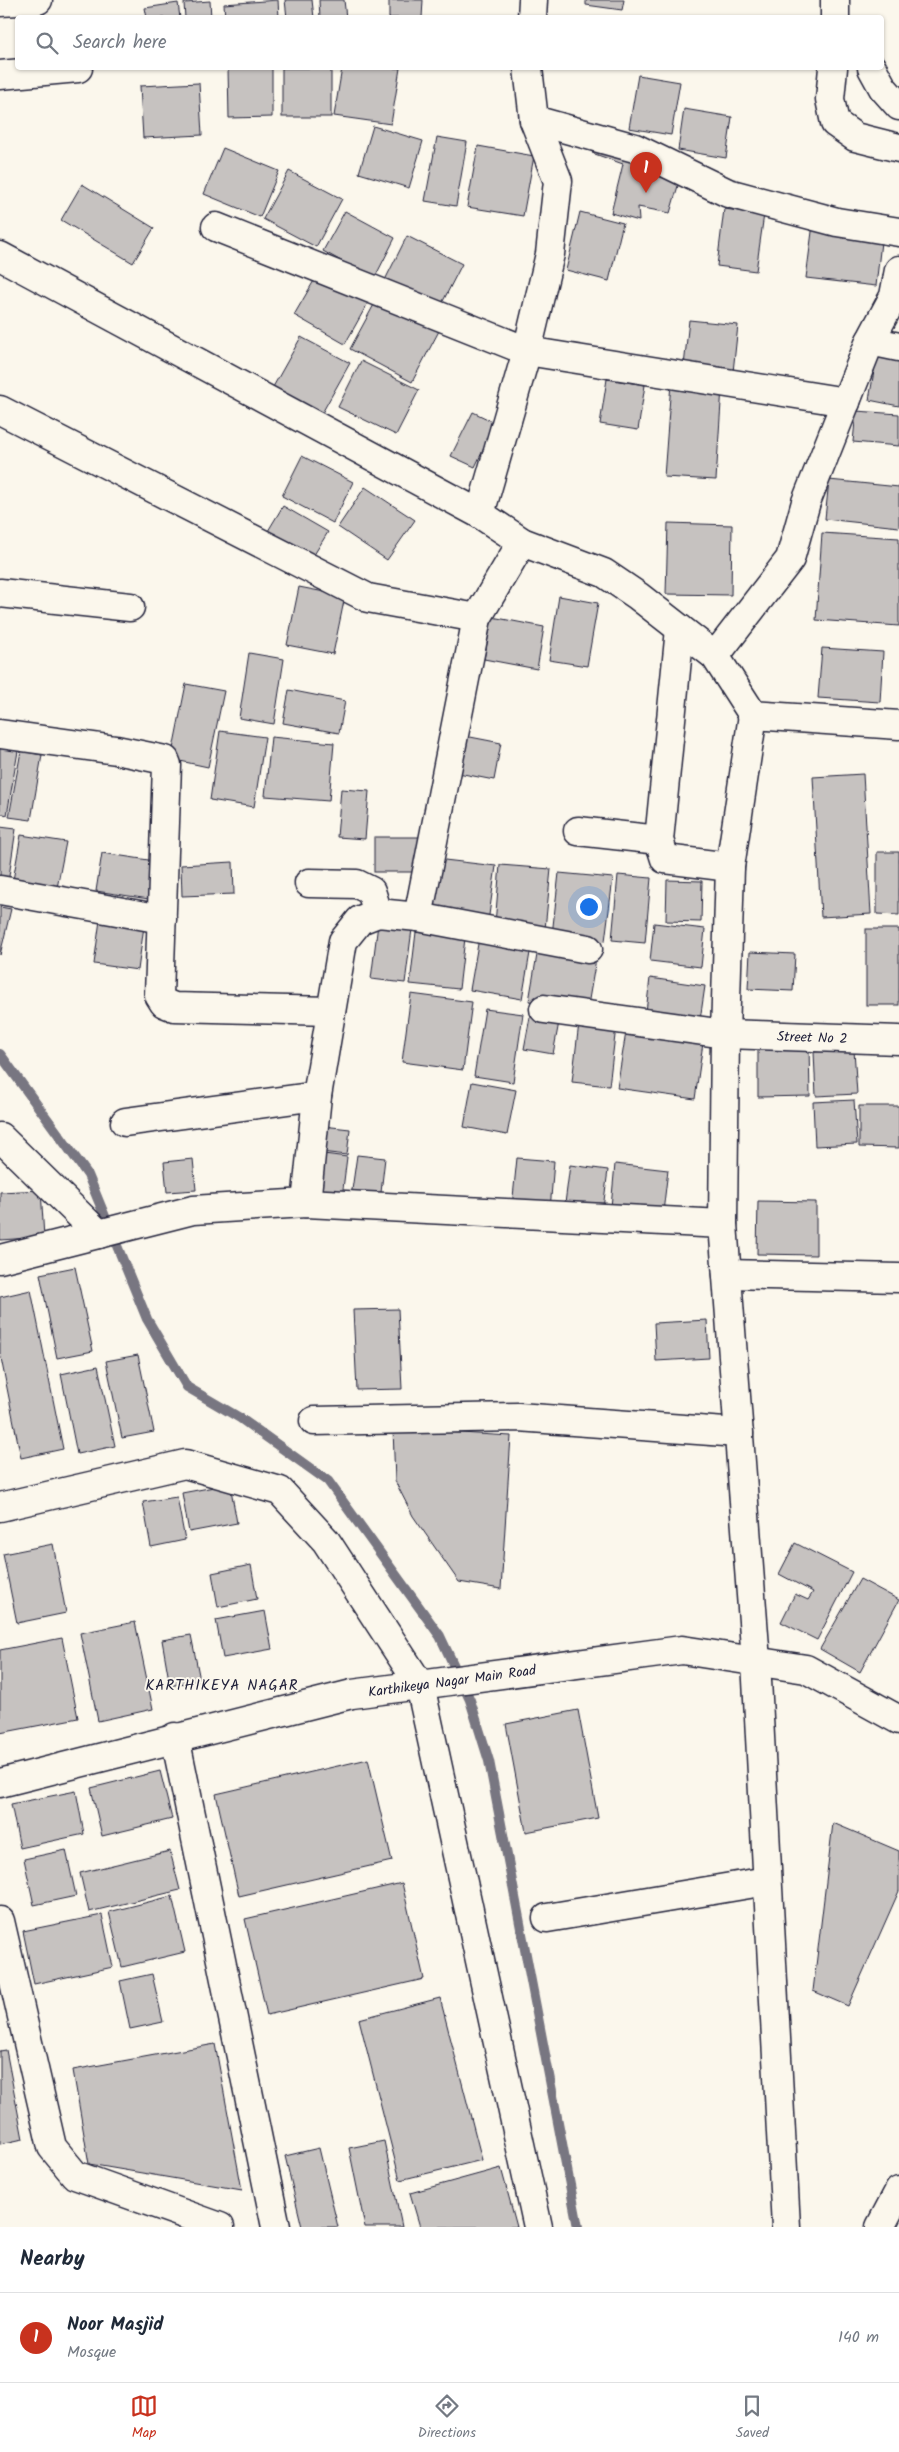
<!DOCTYPE html>
<html lang="en">
<head>
<meta charset="utf-8">
<style>
  body { margin:0; font-family:Kalam,sans-serif; background:#f6f6f7; color:#1f2937 }
  .you { position:absolute; left:588px; top:906px; width:18px; height:18px; margin:-12px; border:4px solid #fff; border-radius:50%; background:#1a73e8; box-shadow:0 0 0 8px #1a73e833 }
  .badge { display:grid; place-items:center; width:32px; height:32px; border-radius:50%; background:#c8321e; color:#fff; font-size:16px; font-weight:700 }
  .pin { position:absolute; translate:-50% -41px; filter:drop-shadow(0 1px 2px #0008) }
  .pin::after { content:''; position:absolute; top:26px; width:18px; height:15px; background:inherit; clip-path:polygon(0 0,100% 0,50% 100%) }
  .list { margin:0; padding:0; list-style:none }
  h2 { display:flex; justify-content:space-between; align-items:center; height:65px; margin:0; padding:0 20px; font-size:21px }
  h2 small { font-size:16px; font-weight:400; color:#747a83 }
  .list li { display:grid; grid-template-columns:32px 1fr auto; gap:15px; align-items:center; box-sizing:border-box; height:90px; padding:0 20px; border-top:1px solid #e0e1e3 }
  .list b { display:block; font-size:19px; white-space:nowrap }
  .list p { margin:0; font-size:16px; white-space:nowrap; color:#747a83 }
  .list em { font-size:16px; font-style:normal; color:#747a83 }
  .icon { flex:none; width:28px; height:28px; fill:none; stroke:currentColor; stroke-width:2; stroke-linecap:round; stroke-linejoin:round }
  .map { position:relative; flex:none; width:899px; height:2227px; overflow:hidden }
  .search { position:absolute; background:#fff; box-shadow:0 1px 4px #0004; left:15px; right:15px; top:15px; height:55px; display:flex; align-items:center; gap:12px; box-sizing:border-box; padding:0 18px; border-radius:5px; color:#747a83; font-size:19px }
  .sheet { height:155px; background:#fff }
  nav { display:flex; justify-content:space-around; align-items:center; box-sizing:border-box; height:70px; border-top:1px solid #e0e1e3; background:#fff; font-size:14px; color:#747a83 }
  nav a { display:grid; justify-items:center; gap:2px }
  nav .on { color:#c8321e }
  .map>svg:first-child { display:block }
</style>
</head>
<body>
<div class="map">
<svg width="899" height="2227" viewBox="0 0 899 2227">
  <rect width="100%" height="100%" fill="#fbf7ec"/>
  <filter id="ink" filterUnits="userSpaceOnUse"><feTurbulence type="fractalNoise" baseFrequency=".02" numOctaves="2"/><feDisplacementMap in="SourceGraphic" scale="10" xChannelSelector="R" yChannelSelector="G"/><feConvolveMatrix kernelMatrix="1 2 1 2 8 2 1 2 1" color-interpolation-filters="sRGB"/></filter>
  <g filter="url(#ink)">
    <g fill="none" stroke-linecap="round" stroke-linejoin="round">
      <path stroke="#787681" stroke-width="10" d="M 0,1054 L 88,1175 L 147,1319 L 187,1387 L 240,1418 L 328,1481 L 440,1636 L 470,1700 L 489,1761 L 578,2227"/>
    </g>
    <g fill="#c6c2c0" stroke="#22223b">
      <path d="M 278,0 L 279,18 L 225,18 L 224,4 Z"/>
      <path d="M 285,0 L 312,0 L 314,18 L 287,18 Z"/>
      <path d="M 319,0 L 344,0 L 346,18 L 320,18 Z"/>
      <path d="M 389,0 L 423,0 L 422,18 L 389,18 Z"/>
      <path d="M 586,0 L 624,0 L 622,10 L 586,5 Z"/>
      <path d="M 210,1 L 211,18 L 185,18 L 184,3 Z"/>
      <path d="M 178,3 L 180,18 L 147,18 L 145,8 Z"/>
      <path d="M 228,68 L 272,68 L 272,117 L 229,118 Z"/>
      <rect x="282" y="68" width="49" height="49"/>
      <path d="M 342,68 L 400,68 L 391,124 L 334,116 Z"/>
      <path d="M 638,75 L 680,82 L 671,135 L 629,128 Z"/>
      <path d="M 199,83 L 202,135 L 143,138 L 140,86 Z"/>
      <path d="M 684,109 L 732,117 L 726,158 L 678,150 Z"/>
      <path d="M 373,126 L 423,141 L 409,188 L 359,173 Z"/>
      <path d="M 437,137 L 467,142 L 456,206 L 425,201 Z"/>
      <path d="M 599,145 L 680,179 L 670,213 L 638,207 L 639,221 L 611,213 L 623,164 L 592,153 Z"/>
      <path d="M 478,146 L 534,156 L 523,216 L 467,207 Z"/>
      <path d="M 223,148 L 279,171 L 260,217 L 204,194 Z"/>
      <path d="M 289,171 L 342,199 L 316,247 L 263,219 Z"/>
      <path d="M 82,184 L 154,228 L 133,263 L 61,220 Z"/>
      <path d="M 724,209 L 764,214 L 756,271 L 717,266 Z"/>
      <path d="M 345,211 L 395,238 L 374,279 L 323,251 Z"/>
      <path d="M 580,212 L 623,223 L 609,281 L 566,270 Z"/>
      <path d="M 813,224 L 882,233 L 876,286 L 806,278 Z"/>
      <path d="M 407,236 L 462,264 L 440,307 L 385,280 Z"/>
      <path d="M 319,272 L 369,301 L 345,344 L 294,315 Z"/>
      <path d="M 377,299 L 439,331 L 412,382 L 350,349 Z"/>
      <path d="M 689,320 L 738,325 L 733,372 L 684,366 Z"/>
      <path d="M 301,337 L 350,363 L 322,413 L 273,387 Z"/>
      <path d="M 877,354 L 899,358 L 899,406 L 869,400 Z"/>
      <path d="M 361,361 L 419,390 L 396,435 L 338,407 Z"/>
      <path d="M 607,379 L 645,385 L 638,430 L 600,424 Z"/>
      <path d="M 671,383 L 722,387 L 716,480 L 664,477 Z"/>
      <path d="M 856,411 L 899,414 L 899,446 L 853,442 Z"/>
      <path d="M 473,412 L 496,423 L 475,467 L 451,456 Z"/>
      <path d="M 302,456 L 353,482 L 333,523 L 282,496 Z"/>
      <path d="M 829,480 L 899,487 L 899,527 L 825,519 Z"/>
      <path d="M 365,487 L 415,520 L 387,560 L 338,527 Z"/>
      <path d="M 283,506 L 328,532 L 309,563 L 265,536 Z"/>
      <path d="M 668,523 L 732,525 L 731,595 L 666,594 Z"/>
      <path d="M 822,533 L 899,538 L 899,626 L 816,620 Z"/>
      <path d="M 299,587 L 345,596 L 333,654 L 287,645 Z"/>
      <path d="M 559,596 L 598,603 L 587,666 L 549,660 Z"/>
      <path d="M 492,617 L 544,627 L 537,669 L 484,659 Z"/>
      <path d="M 822,648 L 883,652 L 880,702 L 818,698 Z"/>
      <path d="M 249,653 L 284,659 L 274,724 L 239,718 Z"/>
      <path d="M 186,684 L 224,691 L 208,767 L 171,759 Z"/>
      <path d="M 289,690 L 345,701 L 339,733 L 283,723 Z"/>
      <path d="M 220,731 L 265,737 L 254,807 L 210,800 Z"/>
      <path d="M 460,735 L 501,743 L 494,780 L 453,772 Z"/>
      <path d="M 271,737 L 334,743 L 329,801 L 265,796 Z"/>
      <path d="M 0,747 L 18,751 L 7,815 L 0,813 Z"/>
      <path d="M 21,751 L 42,755 L 31,820 L 9,817 Z"/>
      <path d="M 863,774 L 871,914 L 821,917 L 813,777 Z"/>
      <path d="M 341,789 L 369,791 L 365,839 L 337,837 Z"/>
      <path d="M 0,827 L 16,829 L 8,883 L 0,881 Z"/>
      <path d="M 21,835 L 66,842 L 56,893 L 12,886 Z"/>
      <rect x="374" y="837" width="46" height="35"/>
      <path d="M 877,852 L 899,852 L 899,915 L 877,914 Z"/>
      <path d="M 102,853 L 155,861 L 149,899 L 96,891 Z"/>
      <path d="M 436,859 L 496,866 L 488,922 L 428,914 Z"/>
      <path d="M 233,862 L 234,894 L 182,896 L 181,865 Z"/>
      <path d="M 500,865 L 551,869 L 545,929 L 495,924 Z"/>
      <path d="M 559,873 L 613,878 L 605,941 L 552,935 Z"/>
      <path d="M 618,875 L 651,878 L 645,943 L 612,940 Z"/>
      <path d="M 667,880 L 702,881 L 701,922 L 666,921 Z"/>
      <path d="M 0,907 L 11,909 L 0,955 Z"/>
      <path d="M 100,920 L 144,926 L 138,970 L 94,964 Z"/>
      <path d="M 654,923 L 705,929 L 701,967 L 650,961 Z"/>
      <path d="M 378,924 L 412,929 L 405,983 L 371,979 Z"/>
      <rect x="866" y="929" width="33" height="76"/>
      <path d="M 416,932 L 465,938 L 459,989 L 410,984 Z"/>
      <path d="M 479,938 L 531,947 L 522,999 L 470,990 Z"/>
      <path d="M 538,949 L 596,959 L 587,1011 L 529,1001 Z"/>
      <path d="M 750,952 L 795,954 L 793,991 L 748,989 Z"/>
      <path d="M 650,978 L 705,986 L 700,1020 L 646,1012 Z"/>
      <path d="M 411,994 L 472,1002 L 463,1070 L 402,1062 Z"/>
      <path d="M 485,1009 L 523,1014 L 513,1082 L 474,1076 Z"/>
      <path d="M 530,1017 L 559,1022 L 553,1054 L 524,1049 Z"/>
      <path d="M 579,1023 L 616,1027 L 609,1086 L 572,1082 Z"/>
      <path d="M 626,1032 L 703,1043 L 695,1099 L 617,1088 Z"/>
      <path d="M 809,1047 L 810,1096 L 758,1097 L 758,1048 Z"/>
      <path d="M 854,1050 L 857,1094 L 816,1096 L 814,1052 Z"/>
      <path d="M 472,1082 L 516,1090 L 507,1135 L 464,1127 Z"/>
      <path d="M 854,1100 L 857,1144 L 815,1146 L 813,1102 Z"/>
      <path d="M 859,1106 L 899,1106 L 899,1148 L 859,1147 Z"/>
      <path d="M 323,1126 L 350,1129 L 347,1155 L 321,1152 Z"/>
      <path d="M 316,1153 L 347,1157 L 342,1197 L 312,1193 Z"/>
      <path d="M 357,1155 L 385,1158 L 380,1201 L 351,1197 Z"/>
      <path d="M 517,1158 L 554,1161 L 550,1210 L 512,1207 Z"/>
      <path d="M 193,1159 L 196,1190 L 167,1192 L 164,1162 Z"/>
      <path d="M 615,1164 L 668,1170 L 663,1212 L 611,1207 Z"/>
      <path d="M 570,1165 L 608,1170 L 602,1216 L 564,1211 Z"/>
      <path d="M 41,1190 L 44,1237 L 0,1240 L 0,1192 Z"/>
      <path d="M 758,1201 L 816,1202 L 816,1255 L 757,1254 Z"/>
      <path d="M 75,1267 L 93,1351 L 57,1358 L 40,1274 Z"/>
      <path d="M 31,1290 L 63,1449 L 21,1458 L 0,1353 L 0,1297 Z"/>
      <path d="M 398,1309 L 402,1389 L 357,1390 L 353,1310 Z"/>
      <path d="M 707,1320 L 709,1358 L 656,1361 L 654,1323 Z"/>
      <path d="M 138,1355 L 154,1432 L 122,1438 L 106,1361 Z"/>
      <path d="M 98,1366 L 115,1446 L 77,1454 L 61,1374 Z"/>
      <path d="M 393,1429 L 511,1436 L 501,1589 L 459,1582 L 413,1516 L 395,1481 Z"/>
      <path d="M 230,1484 L 237,1523 L 189,1532 L 182,1493 Z"/>
      <path d="M 177,1497 L 185,1540 L 151,1547 L 143,1502 Z"/>
      <path d="M 795,1543 L 852,1572 L 817,1640 L 781,1622 L 795,1594 L 808,1600 L 813,1592 L 779,1574 Z"/>
      <path d="M 53,1544 L 66,1613 L 17,1623 L 3,1554 Z"/>
      <path d="M 251,1565 L 257,1599 L 218,1607 L 212,1573 Z"/>
      <path d="M 860,1579 L 899,1600 L 860,1672 L 820,1649 Z"/>
      <path d="M 265,1611 L 272,1649 L 223,1658 L 216,1620 Z"/>
      <path d="M 135,1622 L 153,1709 L 98,1721 L 80,1633 Z"/>
      <path d="M 191,1635 L 200,1680 L 170,1686 L 162,1640 Z"/>
      <path d="M 62,1638 L 78,1718 L 0,1733 L 0,1650 Z"/>
      <path d="M 578,1710 L 598,1818 L 526,1832 L 506,1724 Z"/>
      <path d="M 368,1759 L 392,1861 L 239,1896 L 216,1794 Z"/>
      <path d="M 160,1771 L 172,1819 L 102,1836 L 91,1788 Z"/>
      <path d="M 76,1791 L 84,1834 L 20,1848 L 11,1804 Z"/>
      <path d="M 833,1823 L 899,1851 L 899,1891 L 848,2006 L 813,1991 Z"/>
      <path d="M 66,1850 L 76,1896 L 34,1905 L 24,1859 Z"/>
      <path d="M 170,1851 L 180,1890 L 89,1912 L 80,1873 Z"/>
      <path d="M 402,1883 L 424,1979 L 267,2015 L 245,1919 Z"/>
      <path d="M 172,1896 L 185,1952 L 122,1967 L 109,1912 Z"/>
      <path d="M 102,1915 L 113,1967 L 34,1984 L 23,1931 Z"/>
      <path d="M 152,1974 L 163,2022 L 130,2029 L 120,1981 Z"/>
      <path d="M 440,1998 L 482,2160 L 400,2180 L 359,2019 Z"/>
      <path d="M 215,2044 L 242,2190 L 89,2164 L 73,2070 Z"/>
      <path d="M 6,2050 L 23,2139 L 0,2144 L 0,2051 Z"/>
      <path d="M 384,2141 L 402,2227 L 365,2227 L 349,2148 Z"/>
      <path d="M 319,2148 L 338,2227 L 302,2227 L 285,2156 Z"/>
      <path d="M 501,2168 L 517,2227 L 420,2227 L 410,2193 Z"/>
    </g>
    <g fill="none" stroke-linecap="round" stroke-linejoin="round">
      <g stroke="#22223b" stroke-width="31">
        <g id="minor">
          <path d="M 0,2 L 38,0"/>
          <path d="M 532,18 L 533,0"/>
          <path d="M 835,18 L 835,0"/>
          <path d="M 833,68 L 830,99 L 835,123 L 855,137 L 899,148"/>
          <path d="M 872,68 L 883,88 L 899,106"/>
          <path d="M 0,75 L 78,68"/>
          <path d="M 534,120 L 635,148 L 728,193 L 837,222 L 899,232"/>
          <path d="M 216,227 L 527,351 L 846,402"/>
          <path d="M 0,256 L 480,514 L 522,542 L 604,573 L 638,596 L 715,656 L 753,715 L 899,725"/>
          <path d="M 870,341 L 899,347"/>
          <path d="M 0,410 L 368,598 L 477,618"/>
          <path d="M 480,514 L 527,351 L 550,254 L 558,181 L 534,120 L 528,68"/>
          <path d="M 0,593 L 130,607"/>
          <path d="M 680,629 L 659,840 L 665,859 L 730,867"/>
          <path d="M 715,656 L 790,559 L 806,502 L 870,341 L 894,296 L 899,270"/>
          <path d="M 753,715 L 730,867 L 725,1034 L 723,1224 L 756,1661 L 786,2227"/>
          <path d="M 0,734 L 116,750 L 165,760 L 167,765 L 159,995 L 164,1003 L 174,1007 L 331,1011"/>
          <path d="M 578,831 L 659,840"/>
          <path d="M 309,883 L 357,884 L 371,891 L 378,913"/>
          <path d="M 0,890 L 162,919"/>
          <path d="M 418,917 L 477,618 L 522,542"/>
          <path id="s1" d="M 544,1009 L 725,1034 L 899,1040"/>
          <path d="M 125,1122 L 317,1096"/>
          <path d="M 0,1137 L 99,1234"/>
          <path d="M 306,1203 L 317,1096 L 343,941 L 360,920 L 378,913 L 418,917 L 588,949"/>
          <path d="M 0,1259 L 193,1210 L 306,1203 L 723,1224"/>
          <path d="M 727,1274 L 899,1278"/>
          <path d="M 314,1421 L 518,1417 L 739,1433"/>
          <path d="M 0,1507 L 185,1464 L 280,1491 L 326,1541 L 420,1685 L 538,2227"/>
          <path d="M 175,1737 L 276,2227"/>
          <path id="s2" d="M 0,1783 L 352,1694 L 682,1650 L 806,1669 L 899,1720"/>
          <path d="M 547,1918 L 767,1881"/>
          <path d="M 0,1921 L 52,2147 L 75,2175 L 220,2227"/>
          <path d="M 880,2227 L 899,2191"/>
        </g>
      </g>
      <use href="#minor" stroke="#fbf7ec" stroke-width="28"/>
    </g>
  </g>
  <g text-anchor="middle" stroke-width="4" stroke-linejoin="round" paint-order="stroke">
    <g font-size="14" fill="#22223b" stroke="#fbf7ec">
      <text dy="5" stroke="none"><textPath href="#s1" startOffset="270">Street No 2</textPath></text>
      <text dy="5" stroke="none"><textPath href="#s2" startOffset="464">Karthikeya Nagar Main Road</textPath></text>
    </g>
    <g font-size="15" letter-spacing="1" fill="#22223b" stroke="#fbf7ec">
      <text x="222" y="1690">KARTHIKEYA NAGAR</text>
    </g>
  </g>
</svg>
<div class="you"></div>
<div class="pin badge" style="left:646px;top:193px">1</div>
<div class="search"><svg class="icon" aria-label="search" viewBox="0 0 24 24"><circle cx="10" cy="10" r="6"/><path d="M15 15l6 6"/></svg>Search here</div>
</div>
<section class="sheet">
<h2>Nearby<small></small></h2>
<ul class="list">
<li><span class="badge">1</span><div><b>Noor Masjid</b><p>Mosque</p></div><em>140 m</em></li>
</ul>
</section>
<nav>
<a class="on"><svg class="icon" aria-label="map" viewBox="0 0 24 24"><path d="M3 6l6-2 6 2 6-2v14l-6 2-6-2-6 2zM9 4v14M15 6v14"/></svg>Map</a>
<a><svg class="icon" aria-label="directions" viewBox="0 0 24 24"><path d="M12 3l9 9-9 9-9-9zM9 14v-3h6M13 9l2 2-2 2"/></svg>Directions</a>
<a><svg class="icon" aria-label="saved" viewBox="0 0 24 24"><path d="M7 4h10v16l-5-4-5 4z"/></svg>Saved</a>
</nav>
</body>
</html>
